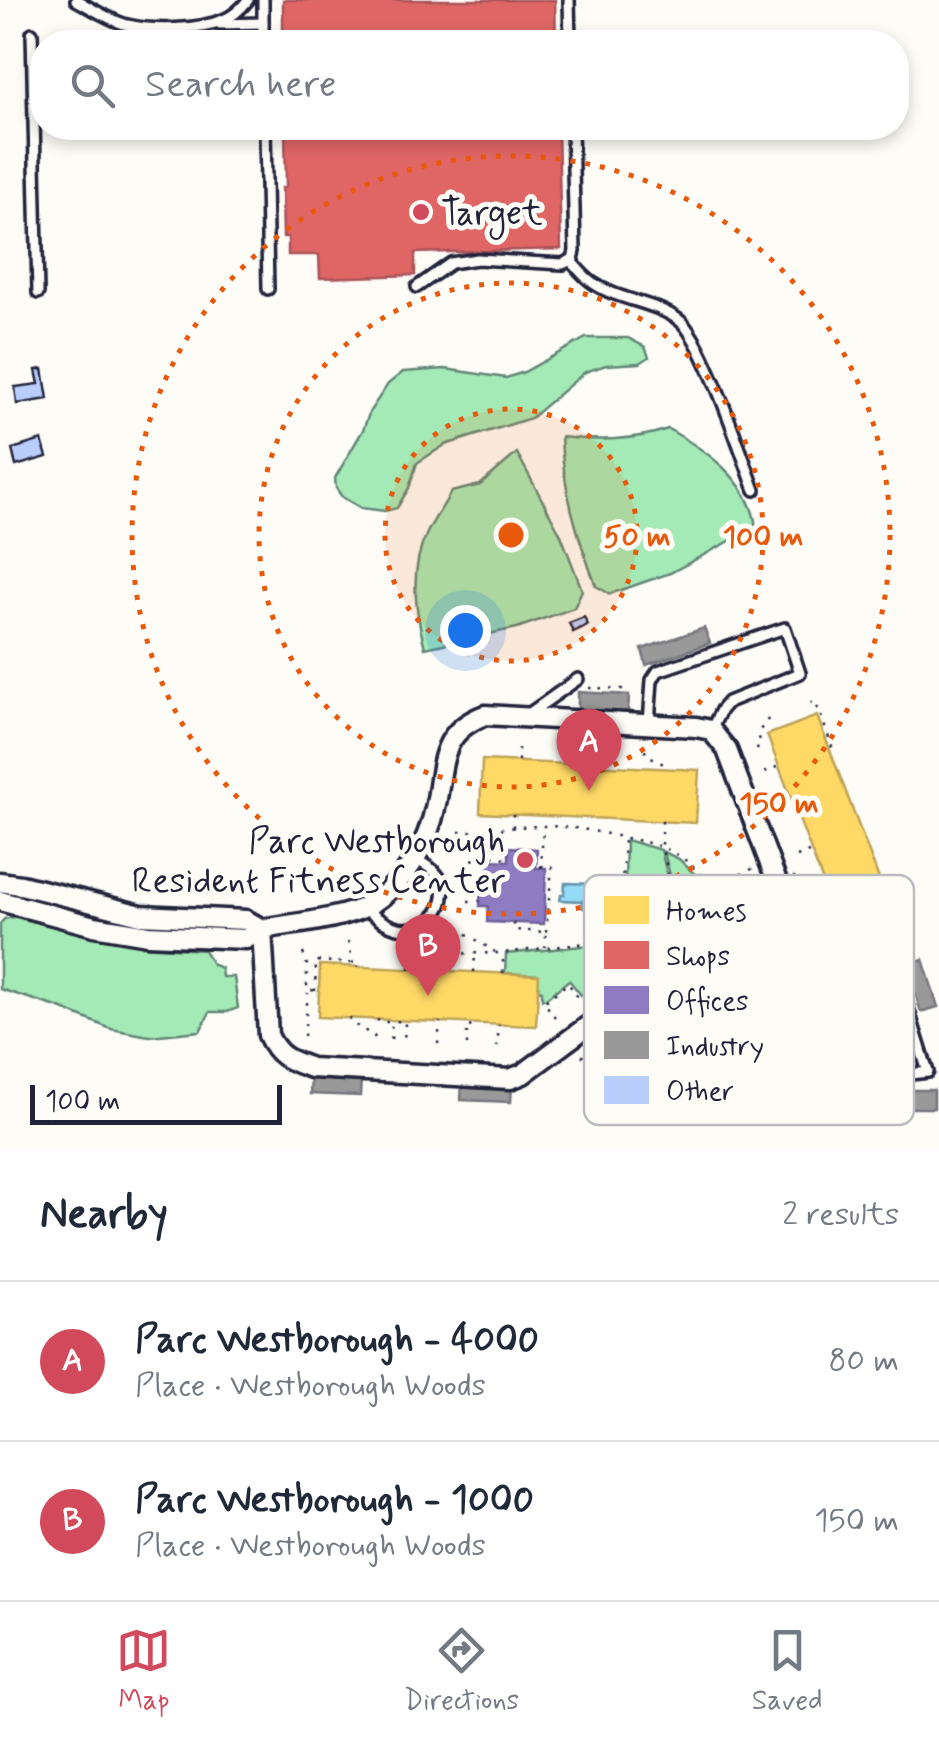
<!DOCTYPE html>
<html lang="en">
<head>
<meta charset="utf-8">
<style>
  body { margin:0; font-family:Mynerve,sans-serif; background:#f2f2f3; color:#1f2937 }
  .scale { position:absolute; left:30px; bottom:25px; width:252px; box-sizing:border-box; padding-left:10px; border:5px solid #22223b; border-top:0; font-size:28px; line-height:35px; white-space:nowrap; color:#22223b; -webkit-text-stroke:8px #fdfcf7; paint-order:stroke }
  .you { position:absolute; left:465px; top:630px; width:35px; height:35px; margin:-25px; border:8px solid #fff; border-radius:50%; background:#1a73e8; box-shadow:0 0 0 15px #1a73e833 }
  .badge { display:grid; place-items:center; width:65px; height:65px; border-radius:50%; background:#d1495b; color:#fff; font-size:32px; font-weight:700 }
  .pin { position:absolute; translate:-50% -82px; filter:drop-shadow(0 2px 5px #0008) }
  .pin::after { content:''; position:absolute; top:52px; width:35px; height:30px; background:inherit; clip-path:polygon(0 0,100% 0,50% 100%) }
  .list { margin:0; padding:0; list-style:none }
  h2 { display:flex; justify-content:space-between; align-items:center; height:130px; margin:0; padding:0 40px; font-size:42px }
  h2 small { font-size:32px; font-weight:400; color:#747a83 }
  .list li { display:grid; grid-template-columns:65px 1fr auto; gap:30px; align-items:center; box-sizing:border-box; height:160px; padding:0 40px; border-top:2px solid #e0e1e3 }
  .list b { display:block; font-size:38px; white-space:nowrap }
  .list p { margin:0; font-size:32px; white-space:nowrap; color:#747a83 }
  .list em { font-size:32px; font-style:normal; color:#747a83 }
  .icon { flex:none; width:55px; height:55px; fill:none; stroke:currentColor; stroke-width:2; stroke-linecap:round; stroke-linejoin:round }
  .map { position:relative; flex:none; width:939px; height:1150px; overflow:hidden }
  .search { position:absolute; background:#fff; box-shadow:0 5px 15px #0003; left:30px; right:30px; top:30px; height:110px; display:flex; align-items:center; gap:25px; box-sizing:border-box; padding:0 35px; border-radius:40px; color:#747a83; font-size:38px }
  .sheet { height:450px; background:#fff }
  nav { display:flex; justify-content:space-around; align-items:center; box-sizing:border-box; height:140px; border-top:2px solid #e0e1e3; background:#fff; font-size:28px; color:#747a83 }
  nav a { display:grid; justify-items:center; gap:5px }
  nav .on { color:#d1495b }
  .map>svg:first-child { display:block }
</style>
</head>
<body>
<div class="map">
<svg width="939" height="1150" viewBox="0 0 939 1150">
  <rect width="100%" height="100%" fill="#fdfcf7"/>
  <filter id="ink" filterUnits="userSpaceOnUse"><feTurbulence type="fractalNoise" baseFrequency=".01" numOctaves="2"/><feDisplacementMap in="SourceGraphic" scale="20" xChannelSelector="R" yChannelSelector="G"/><feConvolveMatrix kernelMatrix="1 2 1 2 8 2 1 2 1" color-interpolation-filters="sRGB"/></filter>
  <g filter="url(#ink)">
    <g fill="#a4eab6" stroke="#638678" stroke-width="2.5">
      <path d="M 586,338 L 628,338 L 645,347 L 649,357 L 640,363 L 606,365 L 585,372 L 531,418 L 445,445 L 417,463 L 409,488 L 397,508 L 385,511 L 361,508 L 342,497 L 336,488 L 335,478 L 363,430 L 370,411 L 388,384 L 403,372 L 445,369 L 506,378 L 524,372 Z"/>
      <path d="M 668,429 C 706,450 750,480 756,527 L 670,573 L 610,594 L 596,586 C 578,538 563,490 561,437 C 598,441 633,441 668,429 Z"/>
      <path d="M 517,453 L 561,535 L 582,590 L 574,608 L 517,628 L 425,648 C 415,610 409,570 427,533 C 434,518 444,506 451,492 L 480,485 Z"/>
      <path d="M 626,840 L 661,850 L 674,903 L 623,935 L 623,908 L 630,907 L 631,886 L 625,885 Z"/>
      <path d="M 664,852 L 679,859 L 707,886 L 677,902 Z"/>
      <path d="M 675,908 L 683,946 L 625,963 L 581,995 L 569,980 L 545,999 L 542,999 L 542,991 L 538,990 L 538,975 L 505,973 L 506,954 L 592,945 L 623,940 Z"/>
      <path d="M 21,915 L 67,928 L 141,941 L 142,946 L 204,950 L 212,964 L 221,968 L 222,977 L 234,977 L 238,1008 L 227,1012 L 210,1012 L 200,1031 L 149,1036 L 111,1029 L 60,1008 L 0,989 L 0,924 L 4,919 Z"/>
    </g>
    <path fill="#93dcf5" stroke="#6692ab" stroke-width="2.5" d="M 565,883 L 598,884 L 597,908 L 583,908 L 582,901 L 560,900 L 561,894 L 564,894 Z"/>
    <g fill="#ffd966" stroke="#bda259" stroke-width="2.5">
      <path d="M 817,716 L 895,921 L 845,940 L 767,735 Z"/>
      <path d="M 482,760 L 699,770 L 696,823 L 480,813 Z"/>
      <path d="M 320,965 L 539,975 L 536,1026 L 318,1017 Z"/>
    </g>
    <g fill="#e06666" stroke="#a75259" stroke-width="2.5">
      <path d="M 283,0 L 555,0 L 556,42 L 283,42 Z"/>
      <path d="M 285,128 L 558,128 L 561,249 L 415,253 L 415,275 L 320,278 L 319,255 L 288,255 L 288,237 L 283,237 L 282,188 L 286,187 Z"/>
    </g>
    <path fill="#8e7cc3" stroke="#6e619a" stroke-width="2.5" d="M 509,847 L 537,849 L 536,868 L 546,868 L 544,924 L 487,922 L 488,906 L 480,906 L 481,881 L 488,882 L 489,860 L 509,861 Z"/>
    <g fill="#999" stroke="#75757d" stroke-width="2.5">
      <path d="M 704,628 L 710,643 L 646,665 L 642,649 Z"/>
      <path d="M 578,692 L 629,695 L 628,712 L 578,710 Z"/>
      <path d="M 923,959 L 938,1007 L 921,1012 L 906,964 Z"/>
      <path d="M 311,1075 L 361,1078 L 360,1096 L 310,1094 Z"/>
      <path d="M 462,1083 L 512,1085 L 511,1102 L 461,1100 Z"/>
      <path d="M 885,1090 L 934,1090 L 934,1108 L 884,1108 Z"/>
    </g>
    <g fill="#b9cefd" stroke="#22223b" stroke-width="2.5">
      <path d="M 43,369 L 48,399 L 17,404 L 15,387 L 39,384 L 36,370 Z"/>
      <path d="M 42,440 L 47,457 L 16,466 L 12,449 Z"/>
      <path d="M 584,617 L 588,625 L 573,632 L 569,623 Z"/>
    </g>
    <g fill="none" stroke-linecap="round" stroke-linejoin="round">
      <g stroke="#22223b" stroke-width="16">
        <g id="lane">
          <path d="M 76,0 C 93,9 109,20 127,25 C 152,31 199,30 223,20 C 234,16 241,9 248,0"/>
          <path d="M 263,0 L 263,42"/>
          <path d="M 569,0 L 570,42"/>
          <path d="M 220,24 L 263,23"/>
          <path d="M 32,33 L 38,293"/>
          <path d="M 265,128 L 268,289"/>
          <path d="M 571,261 C 578,269 584,277 593,283 C 619,301 653,301 679,320 C 703,337 742,456 755,490"/>
          <path d="M 417,287 L 451,263 L 477,259 L 563,264 L 573,259 L 575,251 L 572,128"/>
          <path d="M 527,715 L 578,679"/>
          <path d="M 649,724 L 652,680 L 658,671 L 785,628 L 800,673 L 728,702 L 721,710 L 711,730"/>
          <path d="M 364,908 C 374,916 385,925 398,928 C 425,934 453,907 440,879 C 436,870 425,865 416,859"/>
          <path d="M 850,993 L 898,976 L 928,1072 L 877,1078"/>
        </g>
      </g>
      <g stroke="#22223b" stroke-width="25">
        <g id="street">
          <path d="M 0,882 L 21,885 L 141,915 L 246,920 L 262,929 L 246,939 L 148,935 L 94,926 L 0,901"/>
          <path d="M 745,1078 L 877,1078 C 867,1047 847,965 822,948 C 814,942 801,941 792,939 L 789,914 L 727,750 L 711,730 L 696,727 L 485,715 C 439,732 444,764 436,804 C 428,845 405,884 369,905 C 344,919 291,924 262,929 L 268,1035 C 278,1057 289,1060 311,1068 L 510,1079 L 523,1074 L 639,988 L 766,955 L 783,948 L 792,939"/>
        </g>
      </g>
      <g stroke="#22223b" stroke-width="2.5" stroke-dasharray="2.5 8" stroke-linecap="butt">
        <path d="M 589,688 L 624,689"/>
        <path d="M 811,701 L 814,709 L 818,708 L 832,746 L 829,748"/>
        <path d="M 645,750 L 646,754 L 665,765 L 665,769"/>
        <path d="M 757,750 L 759,744 L 760,730 L 772,714"/>
        <path d="M 518,761 L 518,746"/>
        <path d="M 574,764 L 575,748"/>
        <path d="M 765,772 L 779,766"/>
        <path d="M 662,821 L 662,848 L 686,948"/>
        <path d="M 513,827 L 513,814"/>
        <path d="M 459,832 C 487,831 516,826 544,826 C 567,826 590,830 612,835 C 634,840 659,843 678,855 C 705,872 725,906 738,934"/>
        <path d="M 797,857 L 811,851"/>
        <path d="M 463,865 L 480,856 L 509,858"/>
        <path d="M 541,866 L 552,867 L 546,932"/>
        <path d="M 541,868 L 543,826"/>
        <path d="M 793,878 L 801,875"/>
        <path d="M 882,887 L 886,886 L 906,943"/>
        <path d="M 468,901 L 480,901"/>
        <path d="M 817,910 L 832,904"/>
        <path d="M 514,923 L 514,930 L 546,932 L 545,947"/>
        <path d="M 458,928 L 495,952"/>
        <path d="M 620,938 L 624,837"/>
        <path d="M 348,941 L 353,963 L 359,963 L 358,967"/>
        <path d="M 303,953 L 307,965 L 307,990 L 319,991"/>
        <path d="M 422,954 L 503,953 L 620,939 L 643,927 L 675,905 L 754,868"/>
        <path d="M 410,969 L 410,967 L 457,965 L 457,956"/>
        <path d="M 474,972 L 475,955"/>
        <path d="M 503,973 L 503,954"/>
        <path d="M 773,980 L 777,995"/>
        <path d="M 315,991 L 316,961 L 353,963"/>
        <path d="M 687,1003 L 691,1019"/>
        <path d="M 555,1017 L 544,1002 L 568,983 L 579,999"/>
        <path d="M 350,1018 L 350,1022 L 374,1036 L 376,1042"/>
        <path d="M 378,1019 L 378,1022 L 392,1022 L 391,1042"/>
        <path d="M 398,1020 L 398,1023 L 405,1023 L 404,1043"/>
        <path d="M 633,1026 L 635,1035"/>
        <path d="M 304,1036 L 308,993"/>
        <path d="M 438,1044 L 440,1022"/>
        <path d="M 467,1045 L 467,1026 L 473,1027 L 473,1024"/>
        <path d="M 792,1045 L 793,1051"/>
        <path d="M 497,1047 L 499,1025"/>
        <path d="M 582,1055 L 611,1100 L 649,1089"/>
      </g>
      <use href="#lane" stroke="#fdfcf7" stroke-width="9"/>
      <use href="#street" stroke="#fdfcf7" stroke-width="18"/>
    </g>
  </g>
  <circle cx="511" cy="535" r="126" fill="#e8590c" fill-opacity=".12"/>
  <g fill="none" stroke="#e8590c" stroke-width="5" stroke-dasharray="5 10">
    <circle cx="511" cy="535" r="126"/>
    <circle cx="511" cy="535" r="252"/>
    <circle cx="511" cy="535" r="379"/>
  </g>
  <g fill="#d1495b" stroke="#fdfcf7" stroke-width="4">
    <circle cx="421" cy="212" r="10"/>
    <circle cx="525" cy="860" r="10"/>
  </g>
  <g text-anchor="middle" stroke-width="10" stroke-linejoin="round" paint-order="stroke">
    <g font-size="35" fill="#22223b" stroke="#fdfcf7" text-anchor="start">
      <text x="441" y="224">Target</text>
      <text x="505" y="852" text-anchor="end">Parc Westborough<tspan x="505" dy="40">Resident Fitness Center</tspan></text>
    </g>
  </g>
  <rect x="584" y="875" width="330" height="250" rx="15" fill="#fdfcf7" stroke="#bbbbbf" stroke-width="2.5"/>
  <rect x="604" y="896" width="45" height="28" fill="#ffd966"/>
  <rect x="604" y="941" width="45" height="28" fill="#e06666"/>
  <rect x="604" y="986" width="45" height="28" fill="#8e7cc3"/>
  <rect x="604" y="1031" width="45" height="28" fill="#999"/>
  <rect x="604" y="1076" width="45" height="28" fill="#b9cefd"/>
  <g font-size="28" fill="#22223b">
    <text x="666" y="920">Homes</text>
    <text x="666" y="965">Shops</text>
    <text x="666" y="1010">Offices</text>
    <text x="666" y="1055">Industry</text>
    <text x="666" y="1100">Other</text>
  </g>
  <circle cx="511" cy="535" r="15" fill="#e8590c" stroke="#fdfcf7" stroke-width="5"/>
  <g font-size="30" text-anchor="middle" font-weight="bold" fill="#e8590c" stroke="#fdfcf7" stroke-width="10" stroke-linejoin="round" paint-order="stroke">
    <text x="637" y="546">50 m</text>
    <text x="763" y="546">100 m</text>
    <text x="779" y="813">150 m</text>
  </g>
</svg>
<div class="scale">100 m</div>
<div class="you"></div>
<div class="pin badge" style="left:589px;top:791px">A</div>
<div class="pin badge" style="left:428px;top:996px">B</div>
<div class="search"><svg class="icon" aria-label="search" viewBox="0 0 24 24"><circle cx="10" cy="10" r="6"/><path d="M15 15l6 6"/></svg>Search here</div>
</div>
<section class="sheet">
<h2>Nearby<small>2 results</small></h2>
<ul class="list">
<li><span class="badge">A</span><div><b>Parc Westborough - 4000</b><p>Place · Westborough Woods</p></div><em>80 m</em></li>
<li><span class="badge">B</span><div><b>Parc Westborough - 1000</b><p>Place · Westborough Woods</p></div><em>150 m</em></li>
</ul>
</section>
<nav>
<a class="on"><svg class="icon" aria-label="map" viewBox="0 0 24 24"><path d="M3 6l6-2 6 2 6-2v14l-6 2-6-2-6 2zM9 4v14M15 6v14"/></svg>Map</a>
<a><svg class="icon" aria-label="directions" viewBox="0 0 24 24"><path d="M12 3l9 9-9 9-9-9zM9 14v-3h6M13 9l2 2-2 2"/></svg>Directions</a>
<a><svg class="icon" aria-label="saved" viewBox="0 0 24 24"><path d="M7 4h10v16l-5-4-5 4z"/></svg>Saved</a>
</nav>
</body>
</html>
